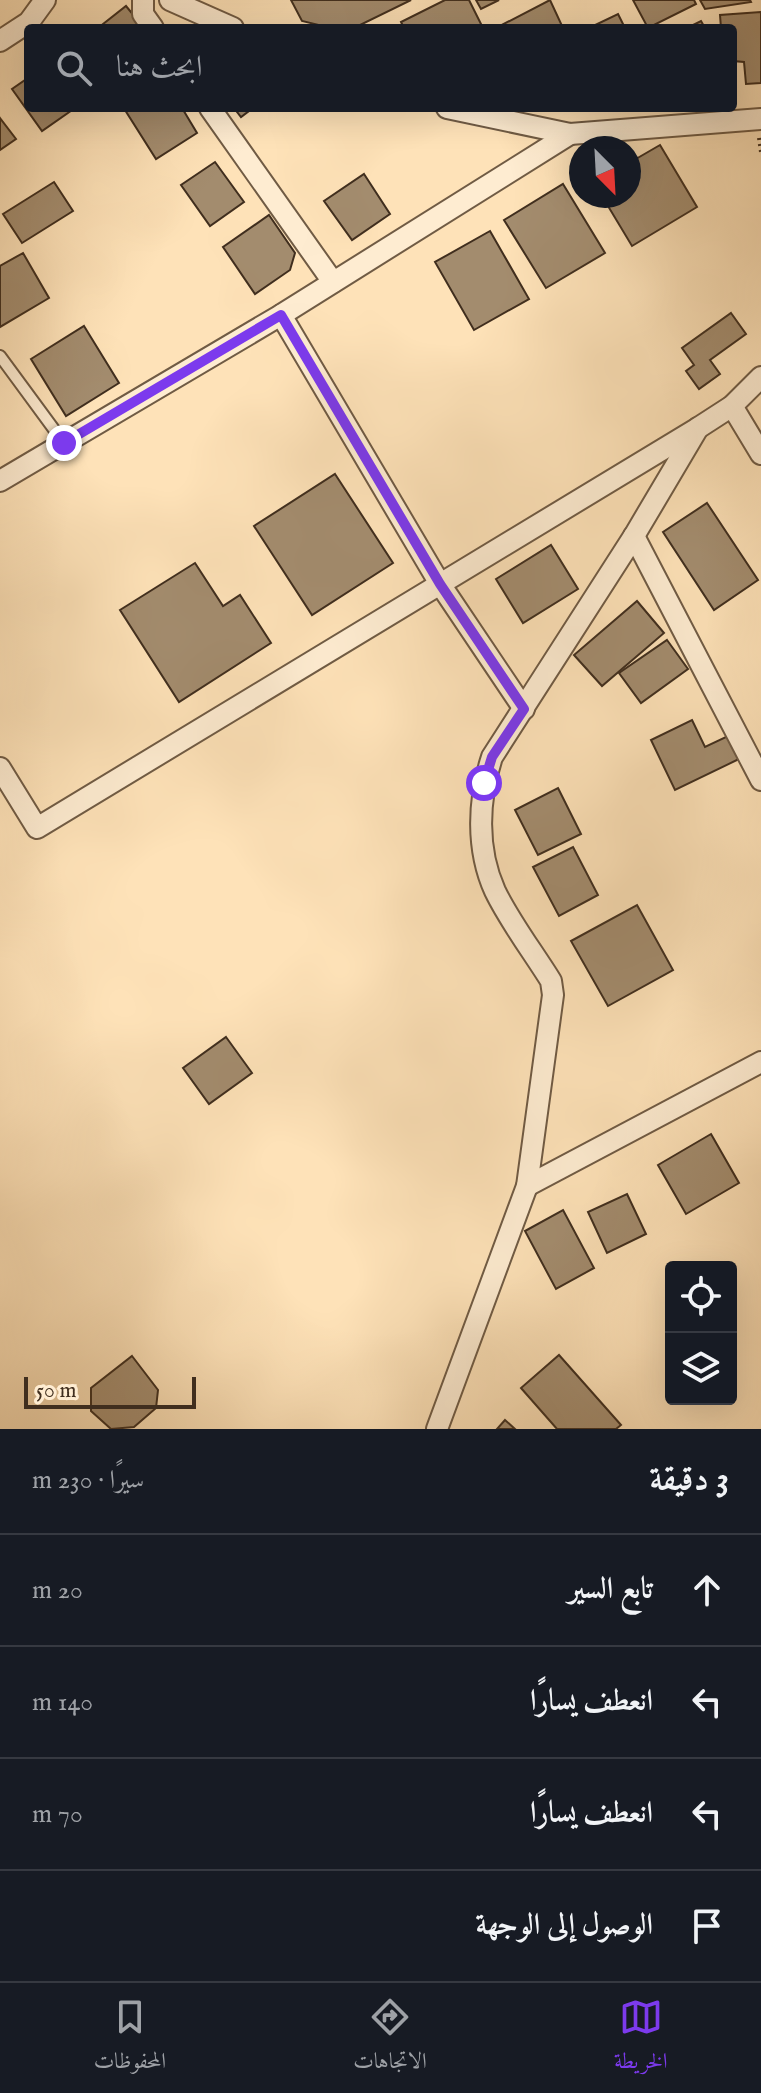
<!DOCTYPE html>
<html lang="ar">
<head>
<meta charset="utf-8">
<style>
  body { margin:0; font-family:"IM FELL English",Amiri,serif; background:#242831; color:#f1f3f6; direction:rtl }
  .controls { position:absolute; right:24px; bottom:24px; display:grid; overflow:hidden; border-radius:8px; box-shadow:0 8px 32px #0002 }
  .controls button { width:72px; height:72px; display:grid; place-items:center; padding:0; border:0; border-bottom:2px solid #363941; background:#171b24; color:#f1f3f6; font:40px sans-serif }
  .compass { position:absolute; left:569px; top:136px; width:72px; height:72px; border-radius:50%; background:#171b24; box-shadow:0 8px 32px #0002; rotate:156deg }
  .scale { position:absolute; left:24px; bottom:20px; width:172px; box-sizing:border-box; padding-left:8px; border:4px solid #402e1e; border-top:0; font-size:22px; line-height:28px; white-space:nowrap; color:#402e1e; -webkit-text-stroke:6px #feecd1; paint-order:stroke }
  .stop { position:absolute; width:24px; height:24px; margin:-18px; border:6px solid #7c3aed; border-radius:50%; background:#fff }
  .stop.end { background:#7c3aed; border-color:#fff; box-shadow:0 2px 8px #0008 }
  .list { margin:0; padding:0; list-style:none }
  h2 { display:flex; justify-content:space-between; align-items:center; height:104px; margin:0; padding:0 32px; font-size:34px }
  h2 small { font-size:26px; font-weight:400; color:#9ea1a6 }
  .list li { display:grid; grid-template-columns:52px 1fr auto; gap:24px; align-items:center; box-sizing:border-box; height:112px; padding:0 32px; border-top:2px solid #363941 }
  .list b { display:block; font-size:30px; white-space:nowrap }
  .list em { font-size:26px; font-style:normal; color:#9ea1a6 }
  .icon { flex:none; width:44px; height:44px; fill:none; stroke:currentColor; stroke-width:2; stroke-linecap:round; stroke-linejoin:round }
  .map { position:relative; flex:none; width:761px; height:1429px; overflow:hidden; direction:ltr }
  .search { position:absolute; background:#171b24; box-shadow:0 8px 32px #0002; left:24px; right:24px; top:24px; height:88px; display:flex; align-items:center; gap:20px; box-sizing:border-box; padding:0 28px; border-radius:8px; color:#9ea1a6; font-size:30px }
  .sheet { height:552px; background:#171b24 }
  nav { display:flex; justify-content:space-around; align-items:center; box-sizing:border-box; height:112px; border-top:2px solid #363941; background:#171b24; font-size:22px; color:#9ea1a6 }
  nav a { display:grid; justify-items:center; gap:4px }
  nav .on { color:#7c3aed }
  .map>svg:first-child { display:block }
</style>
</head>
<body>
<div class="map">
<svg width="761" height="1429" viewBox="0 0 761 1429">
  <rect width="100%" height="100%" fill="#fee2b8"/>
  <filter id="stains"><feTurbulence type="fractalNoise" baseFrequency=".0025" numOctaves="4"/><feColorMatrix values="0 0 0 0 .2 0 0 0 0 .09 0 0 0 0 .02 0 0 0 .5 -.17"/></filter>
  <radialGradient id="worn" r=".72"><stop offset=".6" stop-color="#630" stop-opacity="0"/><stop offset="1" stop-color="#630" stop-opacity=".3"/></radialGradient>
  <g fill="#a38c6e" stroke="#402e1e" stroke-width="2">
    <path d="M 291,0 L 411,0 L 354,28 L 331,28 L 302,21 Z"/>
    <path d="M 445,0 L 469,0 L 483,28 L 404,28 L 401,22 Z"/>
    <path d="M 476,0 L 499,0 L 481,9 Z"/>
    <path d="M 550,0 L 563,28 L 496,28 Z"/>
    <path d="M 633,0 L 694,0 L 696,4 L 648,28 Z"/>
    <path d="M 700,0 L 750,0 L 751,2 L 705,9 Z"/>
    <path d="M 126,6 L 144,28 L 98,28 Z"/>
    <path d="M 761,12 L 761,83 L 746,84 L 744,62 L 733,61 L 733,28 L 721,28 L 720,15 Z"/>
    <path d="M 618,14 L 625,28 L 589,28 Z"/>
    <path d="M 701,21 L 705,28 L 687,28 Z"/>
    <path d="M 28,78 L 28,108 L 75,108 L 42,131 L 12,89 Z"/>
    <path d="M 128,108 L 182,108 L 197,133 L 156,159 L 125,110 Z"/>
    <path d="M 234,108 L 253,108 L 241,117 Z"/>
    <path d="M 0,118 L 16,139 L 0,150 Z"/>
    <path d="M 660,145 L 697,207 L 632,246 L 602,196 L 629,196 L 629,163 Z"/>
    <path d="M 215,162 L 244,202 L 210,226 L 181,185 Z"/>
    <path d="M 364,174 L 390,214 L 352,240 L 324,201 Z"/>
    <path d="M 54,182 L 73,211 L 22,243 L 3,214 Z"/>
    <path d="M 563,184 L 605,253 L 546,288 L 504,220 Z"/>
    <path d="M 269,215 L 295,253 L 290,270 L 255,294 L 223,247 Z"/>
    <path d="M 490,231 L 529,299 L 474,330 L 435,262 Z"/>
    <path d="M 23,253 L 49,298 L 0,327 L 0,266 Z"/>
    <path d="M 731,313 L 746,334 L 710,360 L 720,374 L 699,389 L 686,371 L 694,365 L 682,348 Z"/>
    <path d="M 84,326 L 119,383 L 66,416 L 31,359 Z"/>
    <path d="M 335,474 L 393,563 L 312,615 L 254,526 Z"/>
    <path d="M 707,503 L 758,580 L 714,610 L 663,532 Z"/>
    <path d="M 551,545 L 578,589 L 523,623 L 496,579 Z"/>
    <path d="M 195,563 L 223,606 L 240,595 L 271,643 L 179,702 L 120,610 Z"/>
    <path d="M 637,601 L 664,633 L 602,686 L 574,655 Z"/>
    <path d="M 667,640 L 688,669 L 641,703 L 619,673 Z"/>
    <path d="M 692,720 L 705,747 L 728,736 L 739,759 L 675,790 L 651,740 Z"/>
    <path d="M 558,788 L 581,834 L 538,855 L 515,810 Z"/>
    <path d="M 573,847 L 598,895 L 559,916 L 533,867 Z"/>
    <path d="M 637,905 L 673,970 L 608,1006 L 571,941 Z"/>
    <path d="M 226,1037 L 252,1073 L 209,1104 L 183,1068 Z"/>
    <path d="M 711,1134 L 739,1183 L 686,1214 L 658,1165 Z"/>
    <path d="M 627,1194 L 646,1234 L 607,1253 L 588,1212 Z"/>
    <path d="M 563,1210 L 594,1268 L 556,1289 L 525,1231 Z"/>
    <path d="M 559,1355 L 621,1425 L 616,1429 L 557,1429 L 521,1388 Z"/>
    <path d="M 132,1356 L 158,1390 L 156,1408 L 134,1427 L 111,1429 L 91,1411 L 91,1388 Z"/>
    <path d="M 505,1420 L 515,1429 L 497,1429 Z"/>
  </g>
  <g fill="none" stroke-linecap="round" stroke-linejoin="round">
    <g stroke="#705b44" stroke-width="14">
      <path id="lane" d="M 0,356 L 64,443"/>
    </g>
    <g stroke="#705b44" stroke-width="24">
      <g id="street">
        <path d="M 143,0 L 143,14 L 153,28"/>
        <path d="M 170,0 L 233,28"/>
        <path d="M 0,41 L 29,22 L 45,0"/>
        <path d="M 210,108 L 333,282"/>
        <path d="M 447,108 L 570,134 L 761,119"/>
        <path d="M 281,315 L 440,584 L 524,709"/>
        <path d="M 732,406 L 761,454"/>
        <path d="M 0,481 L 281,315 L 570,134"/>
        <path d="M 634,536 L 761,780"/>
        <path d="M 0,768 L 37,828 L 698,428 L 732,406 L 761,377"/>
        <path d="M 527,1186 L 761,1062"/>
        <path d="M 437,1429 L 527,1186 L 553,995 L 551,981 C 533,952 510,922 495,891 C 476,849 478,800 492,757 L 634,536 L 698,428"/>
      </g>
    </g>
    <path stroke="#402e1e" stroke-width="4" stroke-dasharray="2 4" stroke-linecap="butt" d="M 759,138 L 761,152"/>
    <use href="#lane" stroke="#feecd1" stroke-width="10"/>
    <use href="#street" stroke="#feecd1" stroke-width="20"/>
  </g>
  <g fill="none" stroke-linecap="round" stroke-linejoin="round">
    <path stroke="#7c3aed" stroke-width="10" d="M 64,443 L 281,315 L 440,584 L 524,709 L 492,757 L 484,783"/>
  </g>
  <rect width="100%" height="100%" filter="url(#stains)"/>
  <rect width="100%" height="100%" fill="url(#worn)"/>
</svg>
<div class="controls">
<button><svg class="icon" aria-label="locate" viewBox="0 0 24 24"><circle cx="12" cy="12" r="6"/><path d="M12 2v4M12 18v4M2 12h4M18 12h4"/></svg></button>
<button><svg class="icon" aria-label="layers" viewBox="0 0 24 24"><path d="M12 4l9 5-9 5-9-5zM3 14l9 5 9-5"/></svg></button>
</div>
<svg class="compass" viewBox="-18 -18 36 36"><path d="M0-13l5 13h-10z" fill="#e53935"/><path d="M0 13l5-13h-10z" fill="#9ea1a6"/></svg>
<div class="scale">50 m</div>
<div class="stop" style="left:484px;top:783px"></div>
<div class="stop end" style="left:64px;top:443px"></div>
<div class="search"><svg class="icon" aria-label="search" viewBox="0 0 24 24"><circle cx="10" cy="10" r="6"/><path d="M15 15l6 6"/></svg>ابحث هنا</div>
</div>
<section class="sheet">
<h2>3 دقيقة<small>سيرًا · 230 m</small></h2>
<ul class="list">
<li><svg class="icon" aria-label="ahead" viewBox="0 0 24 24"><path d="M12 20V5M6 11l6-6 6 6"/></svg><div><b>تابع السير</b></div><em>20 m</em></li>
<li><svg class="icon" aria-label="left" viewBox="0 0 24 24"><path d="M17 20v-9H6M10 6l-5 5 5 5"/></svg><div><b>انعطف يسارًا</b></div><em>140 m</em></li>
<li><svg class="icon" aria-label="left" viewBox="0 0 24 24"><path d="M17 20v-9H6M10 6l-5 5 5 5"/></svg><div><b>انعطف يسارًا</b></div><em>70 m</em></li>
<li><svg class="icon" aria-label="arrive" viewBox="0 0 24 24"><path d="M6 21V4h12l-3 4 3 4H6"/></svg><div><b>الوصول إلى الوجهة</b></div></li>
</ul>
</section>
<nav>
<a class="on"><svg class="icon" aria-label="map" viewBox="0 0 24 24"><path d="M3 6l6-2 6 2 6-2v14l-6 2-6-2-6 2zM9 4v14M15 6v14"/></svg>الخريطة</a>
<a><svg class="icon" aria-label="directions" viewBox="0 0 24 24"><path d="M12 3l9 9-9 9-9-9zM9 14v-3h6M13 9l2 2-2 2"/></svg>الاتجاهات</a>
<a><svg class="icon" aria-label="saved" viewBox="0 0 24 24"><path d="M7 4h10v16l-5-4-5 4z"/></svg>المحفوظات</a>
</nav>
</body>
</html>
